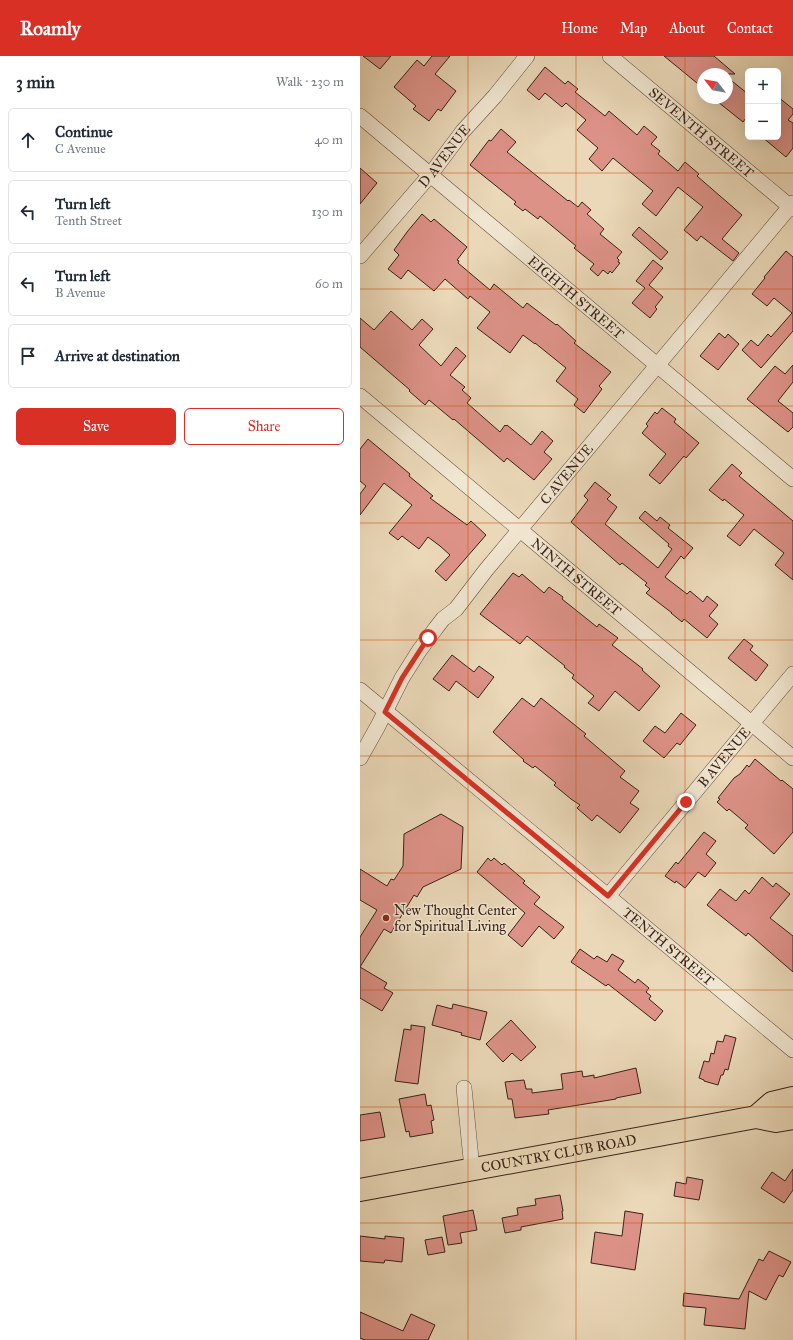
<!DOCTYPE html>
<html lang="en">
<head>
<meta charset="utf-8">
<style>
  body { margin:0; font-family:"IM FELL Great Primer",serif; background:#f2f2f3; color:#1f2937 }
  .controls { position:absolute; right:12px; top:12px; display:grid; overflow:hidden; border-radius:6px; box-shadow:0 4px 16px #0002 }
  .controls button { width:36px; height:36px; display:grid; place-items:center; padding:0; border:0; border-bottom:1px solid #e0e1e3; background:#fff; color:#1f2937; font:20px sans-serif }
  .compass { position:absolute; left:337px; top:12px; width:36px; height:36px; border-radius:50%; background:#fff; box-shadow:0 4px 16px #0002; rotate:301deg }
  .stop { position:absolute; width:12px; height:12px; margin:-9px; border:3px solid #d93025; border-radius:50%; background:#fff }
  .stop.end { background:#d93025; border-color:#fff; box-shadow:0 1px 4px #0008 }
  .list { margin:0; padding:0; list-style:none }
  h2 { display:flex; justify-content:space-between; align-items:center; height:52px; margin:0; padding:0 16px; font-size:17px }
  h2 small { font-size:13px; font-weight:400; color:#747a83 }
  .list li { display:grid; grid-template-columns:26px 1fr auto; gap:12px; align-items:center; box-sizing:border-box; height:64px; margin:0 8px 8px; padding:0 8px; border:1px solid #e0e1e3; border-radius:6px }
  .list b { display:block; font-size:15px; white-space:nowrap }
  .list p { margin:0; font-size:13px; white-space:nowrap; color:#747a83 }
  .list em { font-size:13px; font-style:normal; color:#747a83 }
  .actions { display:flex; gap:8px; padding:12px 16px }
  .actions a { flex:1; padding:9px 0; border:1px solid #d93025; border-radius:6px; text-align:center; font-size:14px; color:#d93025 }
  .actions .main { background:#d93025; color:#fff }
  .icon { flex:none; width:22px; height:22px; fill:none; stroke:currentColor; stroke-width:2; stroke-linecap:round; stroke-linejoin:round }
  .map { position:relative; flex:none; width:433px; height:1284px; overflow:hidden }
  header { display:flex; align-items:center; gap:24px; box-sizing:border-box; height:56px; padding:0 20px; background:#d93025; color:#fff }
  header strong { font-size:19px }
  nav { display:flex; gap:22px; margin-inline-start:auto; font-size:14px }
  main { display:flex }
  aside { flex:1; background:#fff }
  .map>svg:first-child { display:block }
</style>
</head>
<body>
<header>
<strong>Roamly</strong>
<nav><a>Home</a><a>Map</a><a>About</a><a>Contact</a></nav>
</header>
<main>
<aside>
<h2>3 min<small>Walk · 230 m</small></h2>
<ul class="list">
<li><svg class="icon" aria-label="ahead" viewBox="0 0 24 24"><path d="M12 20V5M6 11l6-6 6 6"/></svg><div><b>Continue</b><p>C Avenue</p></div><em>40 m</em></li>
<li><svg class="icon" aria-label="left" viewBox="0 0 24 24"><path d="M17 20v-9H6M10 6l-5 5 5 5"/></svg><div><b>Turn left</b><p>Tenth Street</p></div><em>130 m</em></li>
<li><svg class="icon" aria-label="left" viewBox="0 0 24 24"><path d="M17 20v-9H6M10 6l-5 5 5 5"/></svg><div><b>Turn left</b><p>B Avenue</p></div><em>60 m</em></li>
<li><svg class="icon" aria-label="arrive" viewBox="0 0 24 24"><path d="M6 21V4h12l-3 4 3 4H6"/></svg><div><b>Arrive at destination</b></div></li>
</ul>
<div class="actions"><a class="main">Save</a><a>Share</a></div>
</aside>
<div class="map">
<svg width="433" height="1284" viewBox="0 0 433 1284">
  <rect width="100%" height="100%" fill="#ead8b8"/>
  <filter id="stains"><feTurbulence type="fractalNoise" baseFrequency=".005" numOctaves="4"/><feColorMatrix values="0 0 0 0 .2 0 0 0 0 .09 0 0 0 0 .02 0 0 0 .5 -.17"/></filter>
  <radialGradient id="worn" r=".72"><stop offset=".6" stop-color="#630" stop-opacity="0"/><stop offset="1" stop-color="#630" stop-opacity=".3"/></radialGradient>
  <g fill="#dd9288" stroke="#382117">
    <path d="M 3,0 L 31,0 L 20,13 Z"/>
    <path d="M 72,0 L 90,0 L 75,18 L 96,35 L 81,55 L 78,53 L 69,65 L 53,53 L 56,50 L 34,31 L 57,4 L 64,10 Z"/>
    <path d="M 304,0 L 354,0 L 375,18 L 343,18 L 343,32 Z"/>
    <path d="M 185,11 L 205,28 L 208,25 L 218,33 L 215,36 L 245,60 L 249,55 L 277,79 L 284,70 L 297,81 L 291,88 L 300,95 L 298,98 L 318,115 L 325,106 L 339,118 L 337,120 L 382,159 L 362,183 L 379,197 L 373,205 L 341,180 L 337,185 L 324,174 L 343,151 L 318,131 L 296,160 L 282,148 L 293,135 L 253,102 L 242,115 L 229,103 L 238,92 L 217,74 L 226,64 L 206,47 L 202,51 L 185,37 L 179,44 L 167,34 Z"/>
    <path d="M 367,21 L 388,38 L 388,59 L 383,66 L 353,42 L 367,42 Z"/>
    <path d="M 418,41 L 433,53 L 433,58 L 428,64 L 433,67 L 433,92 L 426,101 L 402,81 L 418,81 Z"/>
    <path d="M 141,73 L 156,86 L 147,96 L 208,145 L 209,144 L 218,151 L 222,146 L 231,154 L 227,158 L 244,173 L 240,178 L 262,196 L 257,202 L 259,204 L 258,206 L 260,207 L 252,217 L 250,215 L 248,218 L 243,214 L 238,220 L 230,213 L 234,208 L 214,192 L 216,190 L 180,160 L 178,163 L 165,153 L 163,155 L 154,148 L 156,146 L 110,109 L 129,84 L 131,85 Z"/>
    <path d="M 0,112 L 17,127 L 0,148 Z"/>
    <path d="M 62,158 L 71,166 L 74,163 L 107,191 L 97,204 L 99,205 L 98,207 L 130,234 L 134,228 L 163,252 L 167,247 L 196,269 L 197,268 L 216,285 L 214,287 L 251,316 L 239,330 L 242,333 L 224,357 L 214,349 L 218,343 L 196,325 L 206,312 L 175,287 L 175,288 L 163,279 L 150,297 L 117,272 L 130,256 L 110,240 L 108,243 L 85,223 L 74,235 L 48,214 L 41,223 L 28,213 L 39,199 L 34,194 L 47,176 Z"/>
    <path d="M 279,171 L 308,196 L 301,204 L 272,179 Z"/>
    <path d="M 426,195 L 433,201 L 433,275 L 401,312 L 382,294 L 391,284 L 398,290 L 408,278 L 411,281 L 432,257 L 414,242 L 407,250 L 392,238 L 405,222 L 404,221 Z"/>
    <path d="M 293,204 L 303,212 L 289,229 L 303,241 L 295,251 L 297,253 L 290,262 L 272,247 L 285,232 L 276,225 Z"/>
    <path d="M 31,255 L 52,274 L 62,263 L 73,273 L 59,289 L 81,310 L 96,291 L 106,300 L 90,319 L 105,331 L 102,334 L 111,342 L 107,347 L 140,376 L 145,369 L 146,370 L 147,369 L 171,389 L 182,375 L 193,385 L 184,396 L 192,403 L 174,424 L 147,402 L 144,406 L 94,363 L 93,364 L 69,344 L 65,349 L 49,335 L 50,334 L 0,291 L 0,262 L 14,274 Z"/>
    <path d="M 359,277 L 365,282 L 368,278 L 379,288 L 358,314 L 340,300 Z"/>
    <path d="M 433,309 L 433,326 L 418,345 L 433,357 L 433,371 L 428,376 L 387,343 L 415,310 L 425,318 Z"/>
    <path d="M 302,352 L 316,363 L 314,366 L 339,387 L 326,402 L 324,400 L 300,428 L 289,419 L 306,398 L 282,377 L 288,370 L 286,368 L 295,356 L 297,358 Z"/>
    <path d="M 8,383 L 50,418 L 49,420 L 73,440 L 70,442 L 107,469 L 111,465 L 126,479 L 86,525 L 75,515 L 90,499 L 80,490 L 68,481 L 59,493 L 42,480 L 38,484 L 29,477 L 52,449 L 24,427 L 0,459 L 0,438 L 6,430 L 0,425 L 0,393 Z"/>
    <path d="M 372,408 L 382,417 L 379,420 L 433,465 L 433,524 L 415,509 L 424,497 L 394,473 L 380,490 L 367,480 L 384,459 L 364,443 L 363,445 L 349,434 Z"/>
    <path d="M 235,426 L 251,439 L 247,443 L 257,451 L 245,468 L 298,512 L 312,493 L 308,490 L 309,488 L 279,462 L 285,455 L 297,465 L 300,461 L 310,469 L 308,472 L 333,492 L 324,503 L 321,500 L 305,521 L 327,538 L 330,535 L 343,546 L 347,540 L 358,549 L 349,560 L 358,568 L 347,582 L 324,563 L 322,566 L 311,557 L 312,557 L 286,537 L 290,533 L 285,529 L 287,527 L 262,507 L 260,509 L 211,466 L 228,444 L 224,440 Z"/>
    <path d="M 153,517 L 159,521 L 162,518 L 184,537 L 189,531 L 203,541 L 202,543 L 237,571 L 239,568 L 258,582 L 252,589 L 283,613 L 282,614 L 300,630 L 279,655 L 255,635 L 239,655 L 228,647 L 234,640 L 212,622 L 214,619 L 204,611 L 205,610 L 167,580 L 160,588 L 120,558 Z"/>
    <path d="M 384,583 L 393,590 L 390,594 L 408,609 L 396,625 L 368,602 Z"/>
    <path d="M 92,599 L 114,616 L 119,610 L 134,621 L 118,642 L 96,625 L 89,635 L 73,623 Z"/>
    <path d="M 162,642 L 174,651 L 181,642 L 226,678 L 224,680 L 265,715 L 260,721 L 279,735 L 270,747 L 279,753 L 260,777 L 237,759 L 232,765 L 217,752 L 220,749 L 211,743 L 194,729 L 196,727 L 175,710 L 173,712 L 163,705 L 164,704 L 133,676 Z"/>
    <path d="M 321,657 L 336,669 L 320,689 L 317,687 L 304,702 L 283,685 L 295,670 L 305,677 Z"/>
    <path d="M 395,703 L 421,725 L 422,724 L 433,733 L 433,776 L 414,798 L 385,772 L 388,769 L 369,753 L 367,755 L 357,746 L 360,743 L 358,742 L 374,722 L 380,718 L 387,709 L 389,711 Z"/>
    <path d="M 81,758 L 103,771 L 101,813 L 63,831 L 57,841 L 54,839 L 31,877 L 24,873 L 0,911 L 27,927 L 24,932 L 33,937 L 22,955 L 0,942 L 0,881 L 17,854 L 0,844 L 0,813 L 27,830 L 31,823 L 34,824 L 43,810 L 44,778 Z"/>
    <path d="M 344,776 L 356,785 L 346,798 L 356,807 L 345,821 L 338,816 L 325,832 L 316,825 L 315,827 L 305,820 L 316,806 L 318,808 Z"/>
    <path d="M 128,802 L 131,805 L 134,802 L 142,809 L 144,807 L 165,825 L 163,827 L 180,841 L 174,848 L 204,871 L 194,883 L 179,870 L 162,891 L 148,879 L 165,857 L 117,816 Z"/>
    <path d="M 402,821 L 413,831 L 416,827 L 430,838 L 410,862 L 433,880 L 433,916 L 388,877 L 386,880 L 347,849 L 360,833 L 376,845 L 385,834 L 389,838 Z"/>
    <path d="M 220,893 L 234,903 L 237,900 L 247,906 L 252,898 L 264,905 L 258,914 L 275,927 L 278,923 L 289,932 L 286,936 L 291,940 L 289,943 L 303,955 L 295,965 L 248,928 L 246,930 L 211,906 Z"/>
    <path d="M 93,948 L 127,956 L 120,984 L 101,979 L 102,977 L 72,969 L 77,949 L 92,953 Z"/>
    <path d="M 151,964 L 176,991 L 161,1005 L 152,997 L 143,1006 L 126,988 Z"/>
    <path d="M 51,969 L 65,971 L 58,1028 L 35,1025 L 44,973 L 51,974 Z"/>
    <path d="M 365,979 L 376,982 L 368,1014 L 365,1013 L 363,1019 L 361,1019 L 358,1029 L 344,1025 L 344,1024 L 339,1022 L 344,1005 L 349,1006 L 351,997 L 354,998 L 357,985 L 363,986 Z"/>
    <path d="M 276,1012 L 281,1037 L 256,1042 L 256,1043 L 188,1054 L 189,1058 L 155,1062 L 152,1043 L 148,1043 L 145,1026 L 164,1024 L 166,1033 L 172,1033 L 172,1037 L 203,1033 L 201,1018 L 222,1015 L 223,1021 L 234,1019 L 234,1022 Z"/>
    <path d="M 65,1038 L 67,1050 L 71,1049 L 74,1064 L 71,1065 L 73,1077 L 50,1081 L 49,1075 L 46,1076 L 39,1043 Z"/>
    <path d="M 20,1056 L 25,1081 L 0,1085 L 0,1059 Z"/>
    <path d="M 433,1113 L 433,1134 L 424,1147 L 401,1132 L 412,1116 L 425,1125 Z"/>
    <path d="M 327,1121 L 343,1124 L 339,1144 L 314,1140 L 316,1126 L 326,1128 Z"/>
    <path d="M 200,1139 L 203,1155 L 202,1155 L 203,1163 L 161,1171 L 161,1174 L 145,1177 L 142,1162 L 158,1159 L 157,1152 L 176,1149 L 175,1143 Z"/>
    <path d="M 113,1154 L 117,1174 L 100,1177 L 102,1187 L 88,1189 L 83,1160 Z"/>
    <path d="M 265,1155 L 283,1158 L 275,1214 L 231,1207 L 235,1176 L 262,1180 Z"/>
    <path d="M 0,1180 L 25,1183 L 25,1180 L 44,1182 L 42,1206 L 25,1204 L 24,1207 L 0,1205 Z"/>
    <path d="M 82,1181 L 85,1196 L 68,1199 L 65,1184 Z"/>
    <path d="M 409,1195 L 431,1206 L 423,1221 L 419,1219 L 406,1244 L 389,1235 L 385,1273 L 344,1269 L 346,1252 L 323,1250 L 324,1237 L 379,1243 L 399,1203 L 403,1205 Z"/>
    <path d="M 0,1256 L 43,1275 L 51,1258 L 75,1269 L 68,1284 L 5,1284 L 0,1282 Z"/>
  </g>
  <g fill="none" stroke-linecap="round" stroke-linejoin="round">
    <g stroke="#644f3f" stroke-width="16">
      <g id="minor">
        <path id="s1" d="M 250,0 L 433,153"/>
        <path id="s2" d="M 0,60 L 433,423"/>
        <path id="s3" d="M 0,200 L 70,119 L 103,75 L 135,40 L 167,0"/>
        <path id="s4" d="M 0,340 L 433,702"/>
        <path id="s5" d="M 0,634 L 433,994"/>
        <path id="s6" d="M 0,702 L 18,670 L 42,622 L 59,595 L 76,572 L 83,563 L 96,553 L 126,514 L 433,147"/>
        <path id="s7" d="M 248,840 L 433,618"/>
        <path d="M 104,1032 L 112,1113"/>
      </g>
    </g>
    <g stroke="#382117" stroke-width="24">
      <g id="primary">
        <path d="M 396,1061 L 412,1047 L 433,1042"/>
        <path id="s8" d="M 0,1134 L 396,1061 L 416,1065 L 433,1062"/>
      </g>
    </g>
    <use href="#minor" stroke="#f1e6d1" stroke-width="15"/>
    <use href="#primary" stroke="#ead8b8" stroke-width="22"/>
  </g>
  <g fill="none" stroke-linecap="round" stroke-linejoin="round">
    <path stroke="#d93025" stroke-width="5" d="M 68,582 L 42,622 L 25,656 L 248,840 L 326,746"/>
  </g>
  <path fill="none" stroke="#ce510e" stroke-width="1" stroke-opacity="0.55" d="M 108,0 L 108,1284M 216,0 L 216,1284M 325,0 L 325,1284M 0,117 L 433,117M 0,233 L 433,233M 0,350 L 433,350M 0,467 L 433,467M 0,584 L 433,584M 0,700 L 433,700M 0,817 L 433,817M 0,934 L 433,934M 0,1051 L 433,1051M 0,1167 L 433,1167"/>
  <circle fill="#8f2418" stroke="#f1e6d1" stroke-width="1.5" cx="26" cy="862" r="4"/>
  <g text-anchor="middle" stroke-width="3" stroke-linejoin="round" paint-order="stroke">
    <g font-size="14" fill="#382117" stroke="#f1e6d1">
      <text dy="5" stroke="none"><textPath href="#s1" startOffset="119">SEVENTH STREET</textPath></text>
      <text dy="5" stroke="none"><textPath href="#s3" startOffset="131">D AVENUE</textPath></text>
      <text dy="5" stroke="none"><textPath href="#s2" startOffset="282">EIGHTH STREET</textPath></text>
      <text dy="5" stroke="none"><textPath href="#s6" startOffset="353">C AVENUE</textPath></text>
      <text dy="5" stroke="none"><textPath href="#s4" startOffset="282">NINTH STREET</textPath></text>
      <text dy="5" stroke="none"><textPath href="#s7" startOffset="181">B AVENUE</textPath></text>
      <text dy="5" stroke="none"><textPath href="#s5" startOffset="401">TENTH STREET</textPath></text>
      <text dy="5" stroke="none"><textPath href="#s8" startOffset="202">COUNTRY CLUB ROAD</textPath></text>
    </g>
    <g font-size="14" fill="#382117" stroke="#f1e6d1" text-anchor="start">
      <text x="34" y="859">New Thought Center<tspan x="34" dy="16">for Spiritual Living</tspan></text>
    </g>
  </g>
  <rect width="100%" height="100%" filter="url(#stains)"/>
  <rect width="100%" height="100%" fill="url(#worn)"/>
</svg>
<div class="controls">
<button>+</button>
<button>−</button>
</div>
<svg class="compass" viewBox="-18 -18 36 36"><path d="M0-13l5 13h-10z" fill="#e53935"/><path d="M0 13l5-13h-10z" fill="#747a83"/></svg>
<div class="stop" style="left:68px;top:582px"></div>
<div class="stop end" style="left:326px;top:746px"></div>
</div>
</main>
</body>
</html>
